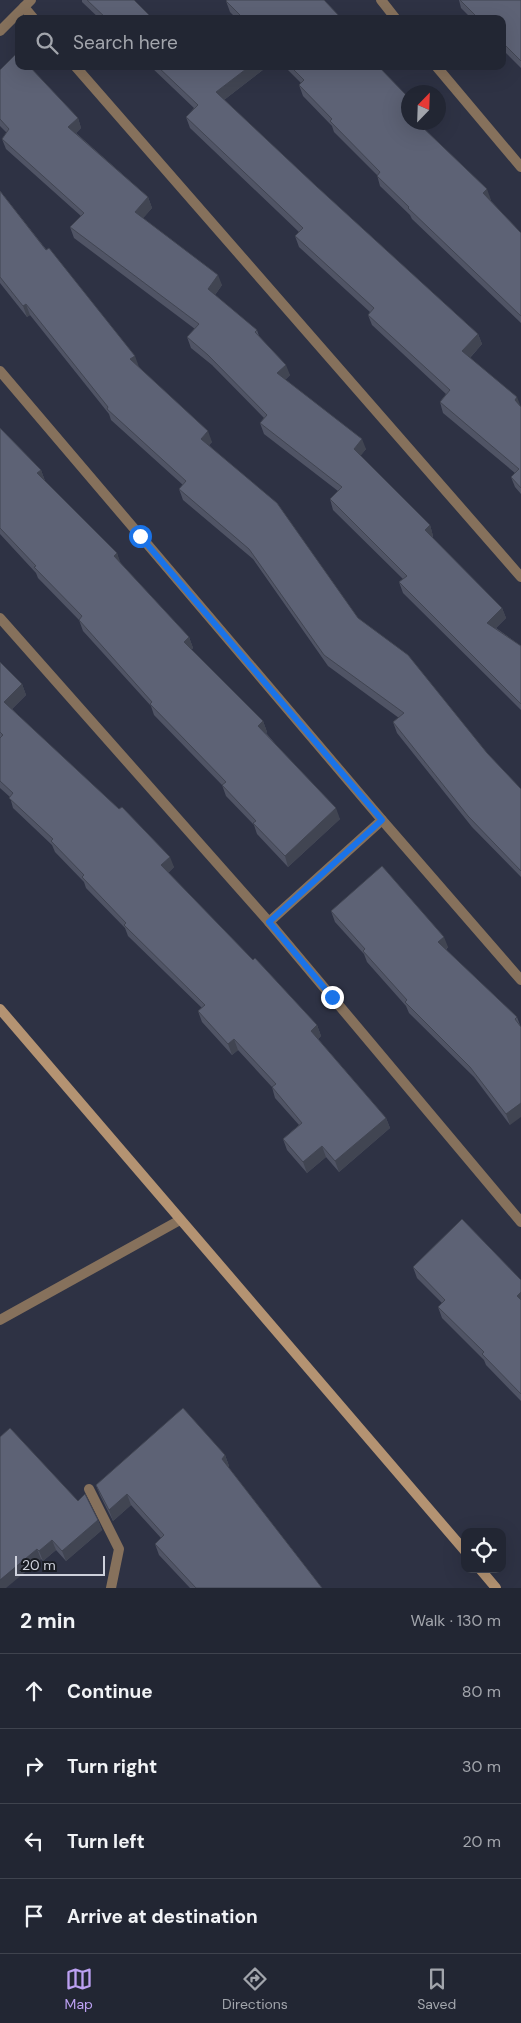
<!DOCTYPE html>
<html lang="en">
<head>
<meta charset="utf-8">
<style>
  body { margin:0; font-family:"DM Sans",sans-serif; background:#2e323f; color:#f1f3f6 }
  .controls { position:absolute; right:15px; bottom:15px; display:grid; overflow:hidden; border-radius:10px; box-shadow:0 5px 20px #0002 }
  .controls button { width:45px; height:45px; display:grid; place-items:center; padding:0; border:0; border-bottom:1px solid #3f434e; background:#222633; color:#f1f3f6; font:25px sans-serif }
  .compass { position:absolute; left:401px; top:85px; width:45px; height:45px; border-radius:50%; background:#222633; box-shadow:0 5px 20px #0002; rotate:23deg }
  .scale { position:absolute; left:15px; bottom:12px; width:90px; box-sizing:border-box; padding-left:5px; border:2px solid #ced1dc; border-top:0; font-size:14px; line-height:18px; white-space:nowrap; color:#ced1dc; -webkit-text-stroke:4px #181b22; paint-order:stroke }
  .stop { position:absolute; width:15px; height:15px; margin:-11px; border:4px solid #1a73e8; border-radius:50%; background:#fff }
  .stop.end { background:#1a73e8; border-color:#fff; box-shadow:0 1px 5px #0008 }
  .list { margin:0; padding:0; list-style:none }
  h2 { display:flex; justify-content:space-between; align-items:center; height:65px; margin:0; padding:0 20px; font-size:21px }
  h2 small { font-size:16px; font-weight:400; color:#a2a5ac }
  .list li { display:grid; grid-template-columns:32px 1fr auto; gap:15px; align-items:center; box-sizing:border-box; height:75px; padding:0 20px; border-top:1px solid #3f434e }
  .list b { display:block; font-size:19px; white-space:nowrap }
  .list em { font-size:16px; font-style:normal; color:#a2a5ac }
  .icon { flex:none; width:28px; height:28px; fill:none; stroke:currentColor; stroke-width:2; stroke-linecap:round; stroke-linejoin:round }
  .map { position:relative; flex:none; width:521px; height:1588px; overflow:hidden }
  .search { position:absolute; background:#222633; box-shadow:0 5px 20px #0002; left:15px; right:15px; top:15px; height:55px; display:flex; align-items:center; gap:12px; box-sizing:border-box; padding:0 18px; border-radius:10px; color:#a2a5ac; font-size:19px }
  .sheet { height:365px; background:#222633 }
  nav { display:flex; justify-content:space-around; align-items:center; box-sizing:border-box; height:70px; border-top:1px solid #3f434e; background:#222633; font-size:14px; color:#a2a5ac }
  nav a { display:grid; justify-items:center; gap:2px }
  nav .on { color:#bca0f2 }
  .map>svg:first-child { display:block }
</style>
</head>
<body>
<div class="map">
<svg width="521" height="1588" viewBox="0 0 521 1588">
  <rect width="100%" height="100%" fill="#2e3244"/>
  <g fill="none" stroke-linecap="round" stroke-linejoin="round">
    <g stroke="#86715c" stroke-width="10">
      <path d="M 381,0 L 396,19"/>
      <path d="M 24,7 L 34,19"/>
      <path d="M 0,31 L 31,0"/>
      <path d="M 75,66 L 521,577"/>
      <path d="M 436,66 L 521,167"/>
      <path d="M 0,371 L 382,820 L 521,980"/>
      <path d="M 0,618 L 269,922 L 521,1222"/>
      <path d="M 269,922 L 382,820"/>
      <path d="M 0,1320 L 180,1220"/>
      <path d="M 89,1489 L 119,1549 L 111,1588"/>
    </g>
    <g stroke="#b49372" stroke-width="10">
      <path d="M 0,1009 L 465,1551"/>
      <path d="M 480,1569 L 496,1588"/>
    </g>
  </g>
  <g fill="#505465">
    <path d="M 82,0 L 134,0 L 153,19 L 100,19 L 82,2 Z"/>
    <path d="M 459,0 L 521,0 L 521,68 L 502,49 L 502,19 L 472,19 L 461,8 Z"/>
    <path d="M 226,1 L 341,19 L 237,19 L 230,12 Z"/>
    <path d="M 150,66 L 268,66 L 224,100 L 316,186 L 478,334 L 482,344 L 470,358 L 521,407 L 521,494 L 515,487 L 511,477 L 515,473 L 443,413 L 440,402 L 446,394 L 372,325 L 368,315 L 370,312 L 299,247 L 295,236 L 299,232 L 190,128 L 186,117 L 194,108 Z"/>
    <path d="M 284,66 L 378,66 L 408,122 L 491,200 L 490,200 L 521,233 L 521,323 L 412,219 L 410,215 L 380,186 L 377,175 L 334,132 L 332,126 L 303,96 L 299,85 L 301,83 Z"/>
    <path d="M 0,70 L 78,118 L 81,128 L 76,133 L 148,197 L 152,208 L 143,218 L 222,285 L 215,295 L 257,330 L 259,336 L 290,375 L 285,380 L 366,449 L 360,456 L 430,525 L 433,536 L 432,538 L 502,608 L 506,618 L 496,628 L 521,646 L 521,710 L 403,593 L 399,582 L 403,579 L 333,510 L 330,499 L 338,491 L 264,434 L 260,423 L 264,418 L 212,365 L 191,348 L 187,337 L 195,329 L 74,238 L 70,227 L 81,216 L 6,149 L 2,139 L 7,133 L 0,126 Z"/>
    <path d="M 0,191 L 139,367 L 212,442 L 209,445 L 358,618 L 521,789 L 521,877 L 472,827 L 397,733 L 393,722 L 399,718 L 328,666 L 253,559 L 183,500 L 179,489 L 183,485 L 111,420 L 109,414 L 30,315 L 27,317 L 0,283 Z"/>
    <path d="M 0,428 L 41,470 L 45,481 L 117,553 L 120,564 L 189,637 L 193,648 L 191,650 L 263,721 L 267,732 L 266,733 L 340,819 L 288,867 L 257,834 L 254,825 L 226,796 L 222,785 L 154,715 L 151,706 L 83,631 L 79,620 L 38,578 L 36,573 L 0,534 Z"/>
    <path d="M 0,662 L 22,684 L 26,695 L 12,709 L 174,867 L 168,873 L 253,960 L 317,1025 L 321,1036 L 318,1039 L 386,1118 L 390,1128 L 339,1172 L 326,1157 L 307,1173 L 287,1150 L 283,1139 L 299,1125 L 275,1098 L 272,1087 L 238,1050 L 232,1055 L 202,1022 L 198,1011 L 202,1008 L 128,936 L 125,928 L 86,888 L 84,882 L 55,852 L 52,845 L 13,808 L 10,797 L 0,788 Z"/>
    <path d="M 331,911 L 448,947 L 446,950 L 517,1017 L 520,1025 L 510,1125 L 474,1077 L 409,1013 L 406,1006 L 367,962 L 364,954 L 335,922 Z"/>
    <path d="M 413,1267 L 521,1280 L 521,1401 L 486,1365 L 484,1360 L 442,1318 L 438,1307 L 442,1303 L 417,1278 Z"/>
    <path d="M 225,1455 L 229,1466 L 228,1467 L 322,1588 L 190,1588 L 159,1555 L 155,1544 L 161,1538 L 131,1505 L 113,1521 L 100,1495 L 96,1485 Z"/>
    <path d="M 78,1501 L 98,1520 L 102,1530 L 66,1561 L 56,1550 L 43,1561 L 41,1559 L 0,1588 Z"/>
  </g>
  <g fill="#414552">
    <path d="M 250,66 L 268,66 L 220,103 L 216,92 Z"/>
    <path d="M 408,103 L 408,117 L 402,108 Z"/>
    <path d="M 78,118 L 81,128 L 72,137 L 68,127 Z"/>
    <path d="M 487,189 L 491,200 L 487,203 L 483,193 Z"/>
    <path d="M 148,197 L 152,208 L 139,223 L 135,212 Z"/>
    <path d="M 218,275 L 222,285 L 212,299 L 208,289 Z"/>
    <path d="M 26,304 L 30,315 L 27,317 L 23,306 Z"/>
    <path d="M 478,334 L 482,344 L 466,362 L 462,351 Z"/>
    <path d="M 135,356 L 139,367 L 130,359 Z"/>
    <path d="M 286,365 L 290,375 L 281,384 L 277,373 Z"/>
    <path d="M 517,397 L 521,407 L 515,400 Z"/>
    <path d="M 208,431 L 212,442 L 205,449 L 201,439 Z"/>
    <path d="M 362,439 L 366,449 L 358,459 L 354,449 Z"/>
    <path d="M 41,470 L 45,481 L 37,473 Z"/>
    <path d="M 430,525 L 433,536 L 428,541 L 425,530 Z"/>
    <path d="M 117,553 L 121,564 L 114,556 Z"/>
    <path d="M 502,608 L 506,618 L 491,633 L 487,623 Z"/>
    <path d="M 189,637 L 193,648 L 188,653 L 184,642 Z"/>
    <path d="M 22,684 L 26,695 L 8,713 L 4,702 Z"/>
    <path d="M 263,721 L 267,732 L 262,737 L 258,726 Z"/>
    <path d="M 336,808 L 340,819 L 288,867 L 285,856 Z"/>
    <path d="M 170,857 L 174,867 L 165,876 L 161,865 Z"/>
    <path d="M 444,937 L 448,947 L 442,953 L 438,942 Z"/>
    <path d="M 317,1025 L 321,1036 L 315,1041 L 311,1031 Z"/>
    <path d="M 234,1039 L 238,1050 L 232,1055 L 228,1044 Z"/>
    <path d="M 521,1103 L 521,1117 L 510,1125 L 506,1114 Z"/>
    <path d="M 386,1118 L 390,1128 L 339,1172 L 335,1161 Z"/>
    <path d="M 322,1146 L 326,1157 L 307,1173 L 303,1162 Z"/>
    <path d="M 521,1292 L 521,1307 L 517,1296 Z"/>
    <path d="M 225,1455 L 229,1466 L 226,1469 L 222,1459 Z"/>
    <path d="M 127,1494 L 131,1505 L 113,1521 L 109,1510 Z"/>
    <path d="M 98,1520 L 102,1530 L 66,1561 L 62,1551 Z"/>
    <path d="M 52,1540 L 56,1550 L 43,1561 L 39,1551 Z"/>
    <path d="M 37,1549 L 41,1559 L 6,1588 L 0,1588 L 0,1580 Z"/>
  </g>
  <g fill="#5d6275" stroke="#414552">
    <path d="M 87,0 L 134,0 L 153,19 L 107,19 Z"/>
    <path d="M 227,0 L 324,0 L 341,18 L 340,19 L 240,19 L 242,17 L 226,1 Z"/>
    <path d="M 460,0 L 521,0 L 521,61 L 502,42 L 502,19 L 479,19 Z"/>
    <path d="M 17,53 L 19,55 L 19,66 L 29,66 L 78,118 L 68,127 L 148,197 L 135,212 L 218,275 L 208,289 L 257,330 L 255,332 L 286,365 L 277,373 L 362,439 L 354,449 L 430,525 L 425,530 L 502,608 L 487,623 L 521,646 L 521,704 L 399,582 L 407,576 L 330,499 L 342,487 L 260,423 L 267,415 L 208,355 L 187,337 L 199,324 L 70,227 L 84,213 L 2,139 L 9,129 L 0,119 L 0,70 Z"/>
    <path d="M 157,66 L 250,66 L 216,92 L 316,186 L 478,334 L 462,351 L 517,397 L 515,400 L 521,407 L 521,488 L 511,477 L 519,469 L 440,402 L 450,390 L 368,315 L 374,308 L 295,236 L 303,228 L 186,117 L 198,105 Z"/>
    <path d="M 290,66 L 378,66 L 408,97 L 408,103 L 402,108 L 408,114 L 408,122 L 417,122 L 487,189 L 483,193 L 521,233 L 521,316 L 408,208 L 409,207 L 377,176 L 380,172 L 330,121 L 332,119 L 299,85 L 304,80 Z"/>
    <path d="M 0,191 L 46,250 L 49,248 L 135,356 L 130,359 L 208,431 L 201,439 L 277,503 L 358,618 L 408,655 L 487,753 L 521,789 L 521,871 L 468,816 L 393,722 L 404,713 L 324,655 L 249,549 L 179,489 L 186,481 L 107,409 L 108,407 L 26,304 L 23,306 L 0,277 Z"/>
    <path d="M 0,428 L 41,470 L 37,473 L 117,553 L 114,556 L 189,637 L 184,642 L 263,721 L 258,726 L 336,808 L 285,856 L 253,823 L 256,821 L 222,785 L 226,782 L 150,704 L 152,702 L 79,620 L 82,616 L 34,567 L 36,566 L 0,528 Z"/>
    <path d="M 0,662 L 22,684 L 4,702 L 119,809 L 122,807 L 170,857 L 161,865 L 253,960 L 255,958 L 317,1025 L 311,1031 L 386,1118 L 335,1161 L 322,1146 L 303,1162 L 283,1139 L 302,1123 L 272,1087 L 276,1084 L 234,1039 L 228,1044 L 198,1011 L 205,1005 L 124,925 L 126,923 L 82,877 L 84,875 L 51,841 L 53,839 L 9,798 L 13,793 L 0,781 L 0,738 L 3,735 L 0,732 Z"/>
    <path d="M 382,866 L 444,937 L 438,942 L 517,1017 L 515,1019 L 521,1027 L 521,1103 L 506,1114 L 470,1067 L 405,1002 L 407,1000 L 363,951 L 365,949 L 331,911 Z"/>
    <path d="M 462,1219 L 521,1280 L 521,1292 L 517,1296 L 521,1300 L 521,1394 L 482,1354 L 484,1352 L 438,1307 L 445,1300 L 413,1267 Z"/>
    <path d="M 183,1408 L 225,1455 L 222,1459 L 322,1588 L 196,1588 L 155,1544 L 164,1535 L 127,1494 L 109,1510 L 96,1485 Z"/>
    <path d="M 10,1428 L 78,1501 L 85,1494 L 98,1520 L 62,1551 L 52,1540 L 39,1551 L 37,1549 L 0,1580 L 0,1437 Z"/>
  </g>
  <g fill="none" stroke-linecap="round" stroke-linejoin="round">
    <path stroke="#1a73e8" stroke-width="6" d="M 140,536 L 382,820 L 269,922 L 332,997"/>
  </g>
</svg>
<div class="controls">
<button><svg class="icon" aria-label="locate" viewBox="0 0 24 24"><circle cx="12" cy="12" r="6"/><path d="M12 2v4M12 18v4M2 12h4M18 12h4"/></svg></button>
</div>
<svg class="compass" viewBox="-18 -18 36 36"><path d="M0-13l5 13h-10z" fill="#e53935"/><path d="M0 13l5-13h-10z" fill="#a2a5ac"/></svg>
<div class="scale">20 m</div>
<div class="stop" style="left:140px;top:536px"></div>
<div class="stop end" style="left:332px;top:997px"></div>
<div class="search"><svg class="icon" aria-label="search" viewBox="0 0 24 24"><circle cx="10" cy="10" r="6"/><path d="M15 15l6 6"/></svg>Search here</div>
</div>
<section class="sheet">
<h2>2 min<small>Walk · 130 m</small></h2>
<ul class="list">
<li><svg class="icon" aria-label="ahead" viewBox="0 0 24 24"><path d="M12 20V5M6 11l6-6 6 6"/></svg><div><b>Continue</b></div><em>80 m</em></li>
<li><svg class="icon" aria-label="right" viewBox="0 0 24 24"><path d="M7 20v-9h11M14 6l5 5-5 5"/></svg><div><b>Turn right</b></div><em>30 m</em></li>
<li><svg class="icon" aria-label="left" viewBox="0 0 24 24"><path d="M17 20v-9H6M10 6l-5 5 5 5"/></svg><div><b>Turn left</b></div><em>20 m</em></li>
<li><svg class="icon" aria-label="arrive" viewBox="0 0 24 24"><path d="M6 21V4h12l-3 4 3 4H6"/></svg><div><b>Arrive at destination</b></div></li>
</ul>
</section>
<nav>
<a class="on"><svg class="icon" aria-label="map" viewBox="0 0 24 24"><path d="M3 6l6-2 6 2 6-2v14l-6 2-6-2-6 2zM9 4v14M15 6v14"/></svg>Map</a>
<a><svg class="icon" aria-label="directions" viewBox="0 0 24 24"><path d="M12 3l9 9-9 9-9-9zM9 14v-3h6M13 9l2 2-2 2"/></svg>Directions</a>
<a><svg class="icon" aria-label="saved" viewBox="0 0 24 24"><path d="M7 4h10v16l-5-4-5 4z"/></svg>Saved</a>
</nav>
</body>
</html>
